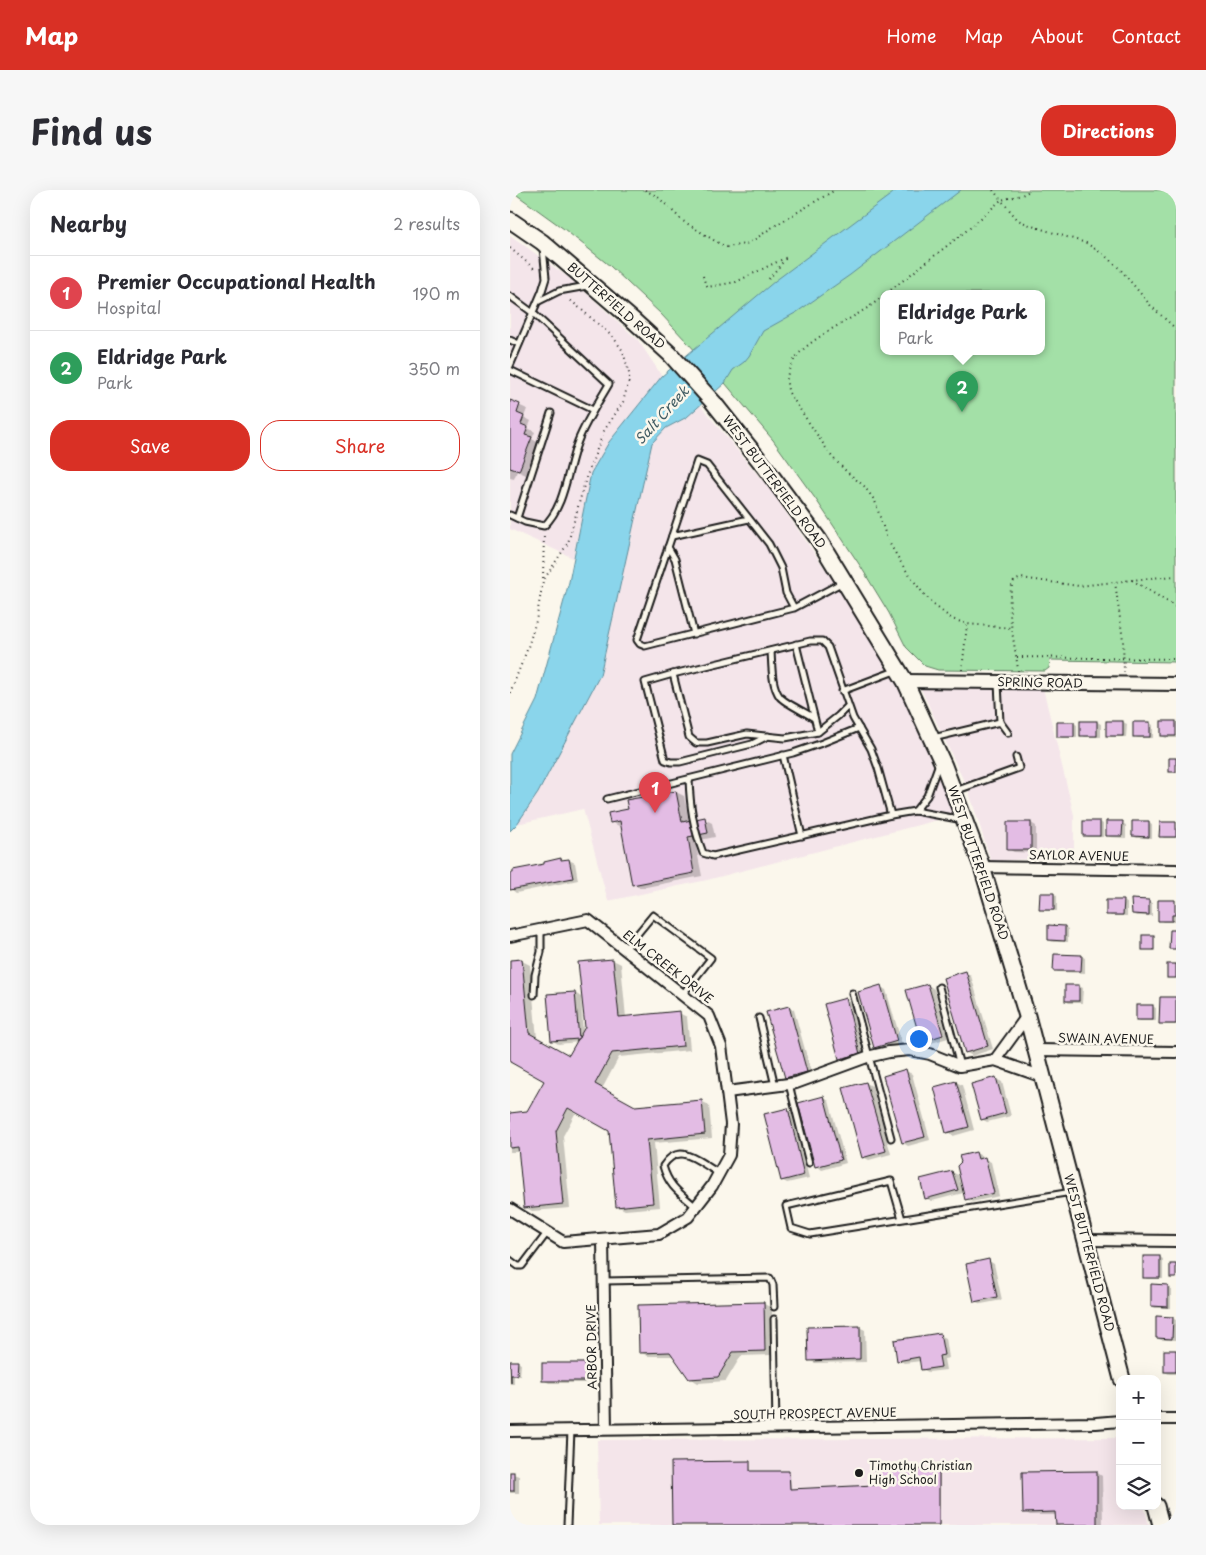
<!DOCTYPE html>
<html lang="en">
<head>
<meta charset="utf-8">
<style>
  body { margin:0; font-family:"Playpen Sans",sans-serif; background:#f7f7f7; color:#2b2b33 }
  .controls { position:absolute; right:15px; bottom:15px; display:grid; overflow:hidden; border-radius:10px; box-shadow:0 5px 20px #0002 }
  .controls button { width:45px; height:45px; display:grid; place-items:center; padding:0; border:0; border-bottom:1px solid #e1e1e2; background:#fff; color:#2b2b33; font:25px sans-serif }
  .you { position:absolute; left:408px; top:848px; width:18px; height:18px; margin:-12px; border:4px solid #fff; border-radius:50%; background:#1a73e8; box-shadow:0 0 0 8px #1a73e833 }
  .badge { display:grid; place-items:center; width:32px; height:32px; border-radius:50%; background:#d93025; color:#fff; font-size:16px; font-weight:700 }
  .pin { position:absolute; translate:-50% -41px; filter:drop-shadow(0 1px 2px #0008) }
  .pin::after { content:''; position:absolute; top:26px; width:18px; height:15px; background:inherit; clip-path:polygon(0 0,100% 0,50% 100%) }
  .popup { position:absolute; left:370px; top:100px; width:165px; height:65px; box-sizing:border-box; display:grid; place-content:center; border-radius:10px; background:#fff; filter:drop-shadow(0 1px 4px #0005); font-size:16px; white-space:nowrap; color:#7c7c81 }
  .popup b { font-size:19px; color:#2b2b33 }
  .popup::after { content:''; position:absolute; left:50%; top:100%; margin-left:-10px; border:10px solid transparent; border-top-color:#fff }
  .list { margin:0; padding:0; list-style:none }
  h2 { display:flex; justify-content:space-between; align-items:center; height:65px; margin:0; padding:0 20px; font-size:21px }
  h2 small { font-size:16px; font-weight:400; color:#7c7c81 }
  .list li { display:grid; grid-template-columns:32px 1fr auto; gap:15px; align-items:center; box-sizing:border-box; height:75px; padding:0 20px; border-top:1px solid #e1e1e2 }
  .list b { display:block; font-size:19px; white-space:nowrap }
  .list p { margin:0; font-size:16px; white-space:nowrap; color:#7c7c81 }
  .list em { font-size:16px; font-style:normal; color:#7c7c81 }
  .actions { display:flex; gap:10px; padding:15px 20px }
  .actions a { flex:1; padding:11px 0; border:1px solid #d93025; border-radius:20px; text-align:center; font-size:18px; color:#d93025 }
  .actions .main { background:#d93025; color:#fff }
  .icon { flex:none; width:28px; height:28px; fill:none; stroke:currentColor; stroke-width:2; stroke-linecap:round; stroke-linejoin:round }
  .map { position:relative; flex:none; width:666px; height:1335px; overflow:hidden; border-radius:20px }
  header { display:flex; align-items:center; gap:30px; box-sizing:border-box; height:70px; padding:0 25px; background:#d93025; color:#fff }
  header strong { font-size:24px }
  nav { display:flex; gap:28px; margin-inline-start:auto; font-size:18px }
  .intro { display:flex; align-items:center; justify-content:space-between; box-sizing:border-box; height:120px; padding:0 30px }
  h1 { margin:0; font-size:35px }
  .button { padding:12px 22px; border-radius:20px; background:#d93025; color:#fff; font-size:18px; font-weight:700 }
  main { display:flex; gap:30px; padding:0 30px }
  aside { flex:1; background:#fff; border-radius:20px; box-shadow:0 5px 20px #0002 }
  .map>svg:first-child { display:block }
</style>
</head>
<body>
<header>
<strong>Map</strong>
<nav><a>Home</a><a>Map</a><a>About</a><a>Contact</a></nav>
</header>
<div class="intro"><h1>Find us</h1><a class="button">Directions</a></div>
<main>
<aside>
<h2>Nearby<small>2 results</small></h2>
<ul class="list">
<li><span class="badge" style="background:#e0444e">1</span><div><b>Premier Occupational Health</b><p>Hospital</p></div><em>190 m</em></li>
<li><span class="badge" style="background:#2e9e5b">2</span><div><b>Eldridge Park</b><p>Park</p></div><em>350 m</em></li>
</ul>
<div class="actions"><a class="main">Save</a><a>Share</a></div>
</aside>
<div class="map">
<svg width="666" height="1335" viewBox="0 0 666 1335">
  <rect width="100%" height="100%" fill="#fbf7ec"/>
  <filter id="ink" filterUnits="userSpaceOnUse"><feTurbulence type="fractalNoise" baseFrequency=".02" numOctaves="2"/><feDisplacementMap in="SourceGraphic" scale="10" xChannelSelector="R" yChannelSelector="G"/><feConvolveMatrix kernelMatrix="1 2 1 2 8 2 1 2 1" color-interpolation-filters="sRGB"/></filter>
  <g filter="url(#ink)">
    <g fill="#f4e5ea">
      <path d="M 0,45 L 63,91 L 128,150 L 152,186 L 99,252 L 81,283 L 63,368 L 0,339 Z"/>
      <path d="M 190,215 L 261,301 L 337,410 L 386,494 L 421,561 L 447,625 L 197,690 L 98,711 L 73,619 L 7,634 L 28,603 L 90,485 L 142,253 L 156,238 L 177,227 Z"/>
      <path d="M 533,498 L 564,625 L 564,667 L 481,671 L 459,602 L 411,499 Z"/>
      <path d="M 610,1248 L 610,1316 L 634,1316 L 639,1335 L 89,1335 L 87,1250 Z"/>
    </g>
    <path fill="#a3e0a7" stroke="#607e62" fill-rule="evenodd" d="M 0,0 L 666,0 L 666,472 L 540,470 L 539,478 L 535,481 L 428,480 L 415,476 L 396,457 L 379,423 L 351,377 L 307,311 L 263,250 L 215,193 L 151,124 L 100,76 L 54,39 ZM 373,103 L 531,103 L 531,161 L 373,161 Z"/>
    <path fill="#8ad5eb" stroke="#5e8b98" d="M 387,0 L 451,0 L 340,85 L 287,122 L 253,141 L 239,166 L 234,172 L 223,180 L 215,193 L 177,227 L 156,238 L 142,253 L 90,485 L 28,603 L 7,634 L 0,641 L 0,564 L 27,510 L 59,392 L 81,283 L 99,252 L 152,186 L 265,91 Z"/>
    <g fill="#0003">
      <path d="M 0,211 L 17,219 L 14,227 L 21,231 L 18,238 L 25,242 L 22,249 L 29,253 L 16,285 L 7,281 L 4,289 L 0,288 Z"/>
      <path d="M 572,532 L 587,532 L 591,534 L 591,547 L 575,547 L 572,545 Z"/>
      <path d="M 598,532 L 613,532 L 617,534 L 616,547 L 601,547 L 597,545 Z"/>
      <path d="M 564,533 L 567,535 L 567,548 L 552,548 L 548,546 Z"/>
      <path d="M 640,533 L 643,535 L 643,548 L 628,548 L 624,546 Z"/>
      <path d="M 666,533 L 666,548 L 656,548 L 652,546 Z"/>
      <path d="M 166,602 L 174,606 L 179,632 L 194,629 L 202,633 L 205,647 L 185,651 L 192,686 L 131,698 L 123,694 L 112,636 L 109,636 L 101,632 L 120,620 Z"/>
      <path d="M 590,632 L 593,634 L 593,647 L 578,647 L 574,645 Z"/>
      <path d="M 521,633 L 526,636 L 526,663 L 504,662 L 498,659 Z"/>
      <path d="M 612,633 L 616,635 L 616,648 L 600,647 L 597,645 Z"/>
      <path d="M 639,633 L 642,635 L 642,648 L 627,648 L 623,646 Z"/>
      <path d="M 666,633 L 666,648 L 654,648 L 651,646 Z"/>
      <path d="M 50,669 L 53,671 L 59,670 L 65,673 L 68,690 L 6,703 L 1,699 L 0,685 Z"/>
      <path d="M 544,704 L 547,706 L 547,721 L 534,721 L 531,719 Z"/>
      <path d="M 613,711 L 617,713 L 617,726 L 601,726 L 598,724 Z"/>
      <path d="M 638,711 L 642,713 L 642,726 L 626,726 L 623,724 Z"/>
      <path d="M 665,711 L 665,732 L 653,732 L 650,730 Z"/>
      <path d="M 555,737 L 558,739 L 558,752 L 543,752 L 539,750 Z"/>
      <path d="M 571,766 L 575,768 L 575,783 L 548,782 L 545,780 Z"/>
      <path d="M 103,770 L 111,774 L 116,828 L 169,823 L 177,827 L 180,860 L 109,867 L 92,899 L 125,917 L 191,911 L 199,915 L 202,948 L 144,953 L 150,1017 L 115,1020 L 107,1016 L 100,940 L 66,922 L 53,946 L 60,1018 L 22,1021 L 15,1017 L 10,962 L 0,962 L 0,924 L 18,922 L 36,890 L 0,872 L 0,772 L 12,771 L 20,775 L 27,848 L 60,866 L 68,852 L 48,854 L 42,850 L 65,803 L 71,807 L 73,843 Z"/>
      <path d="M 455,783 L 461,786 L 483,859 L 462,866 L 456,862 Z"/>
      <path d="M 418,795 L 424,799 L 438,848 L 418,854 L 412,851 Z"/>
      <path d="M 556,796 L 569,796 L 573,798 L 572,813 L 559,813 L 556,811 Z"/>
      <path d="M 371,797 L 376,800 L 392,854 L 371,860 L 365,857 Z"/>
      <path d="M 666,808 L 666,835 L 654,835 L 651,833 Z"/>
      <path d="M 335,810 L 341,813 L 355,867 L 335,872 L 330,868 Z"/>
      <path d="M 642,816 L 646,818 L 646,831 L 630,831 L 627,829 Z"/>
      <path d="M 279,817 L 284,820 L 302,885 L 281,890 L 276,887 Z"/>
      <path d="M 396,881 L 402,884 L 420,950 L 398,956 L 393,953 Z"/>
      <path d="M 486,889 L 492,892 L 501,926 L 477,932 L 472,929 Z"/>
      <path d="M 446,892 L 452,895 L 464,940 L 443,946 L 438,943 L 425,898 Z"/>
      <path d="M 356,893 L 362,896 L 381,964 L 359,970 L 353,967 Z"/>
      <path d="M 314,908 L 319,911 L 336,973 L 312,980 L 307,976 Z"/>
      <path d="M 277,920 L 283,923 L 299,988 L 277,993 L 272,990 Z"/>
      <path d="M 466,963 L 472,966 L 472,969 L 475,969 L 481,972 L 489,1006 L 462,1012 L 457,1009 Z"/>
      <path d="M 442,982 L 448,985 L 453,1003 L 422,1011 L 416,1008 L 411,990 Z"/>
      <path d="M 650,1067 L 653,1069 L 653,1089 L 637,1089 L 634,1087 Z"/>
      <path d="M 479,1071 L 484,1074 L 492,1110 L 471,1114 L 465,1111 Z"/>
      <path d="M 658,1096 L 661,1098 L 661,1118 L 645,1118 L 642,1116 Z"/>
      <path d="M 254,1114 L 262,1118 L 262,1165 L 231,1166 L 216,1191 L 188,1193 L 180,1188 L 164,1166 L 138,1166 L 130,1162 Z"/>
      <path d="M 662,1128 L 666,1130 L 666,1150 L 651,1150 L 647,1148 Z"/>
      <path d="M 349,1137 L 355,1140 L 356,1172 L 305,1173 L 299,1170 Z"/>
      <path d="M 430,1145 L 436,1148 L 439,1168 L 434,1169 L 436,1180 L 418,1182 L 412,1179 L 411,1171 L 394,1173 L 388,1170 Z"/>
      <path d="M 666,1162 L 666,1184 L 659,1184 L 655,1182 Z"/>
      <path d="M 0,1172 L 7,1172 L 11,1174 L 10,1186 L 4,1186 L 4,1194 L 0,1194 Z"/>
      <path d="M 75,1174 L 80,1178 L 81,1193 L 39,1193 L 33,1190 Z"/>
      <path d="M 240,1273 L 241,1282 L 280,1283 L 281,1300 L 366,1296 L 428,1280 L 430,1281 L 430,1335 L 163,1335 Z"/>
      <path d="M 586,1282 L 592,1286 L 593,1335 L 547,1335 L 547,1325 L 520,1325 L 514,1322 Z"/>
      <path d="M 0,1283 L 9,1286 L 9,1303 L 0,1303 Z"/>
    </g>
    <g fill="#e3bce4" stroke="#1c1c1c">
      <path d="M 0,210 L 10,214 L 7,223 L 14,226 L 11,234 L 18,237 L 15,245 L 22,247 L 9,281 L 0,278 Z"/>
      <rect x="570" y="531" width="17" height="15"/>
      <rect x="596" y="531" width="17" height="15"/>
      <rect x="651" y="531" width="15" height="15"/>
      <rect x="547" y="532" width="17" height="15"/>
      <rect x="623" y="532" width="17" height="15"/>
      <rect x="659" y="568" width="7" height="14"/>
      <path d="M 166,601 L 172,632 L 195,627 L 198,643 L 178,647 L 184,683 L 122,695 L 110,631 L 100,633 L 98,623 L 118,619 L 116,610 Z"/>
      <rect x="573" y="631" width="17" height="15"/>
      <path d="M 596,631 L 613,631 L 612,646 L 596,646 Z"/>
      <path d="M 622,631 L 639,631 L 639,647 L 622,646 Z"/>
      <rect x="497" y="632" width="24" height="28"/>
      <path d="M 650,632 L 666,632 L 666,647 L 649,647 Z"/>
      <path d="M 51,668 L 51,670 L 59,669 L 63,688 L 0,700 L 0,683 L 3,683 L 3,680 L 34,674 L 34,672 Z"/>
      <path d="M 530,703 L 544,703 L 544,720 L 529,720 Z"/>
      <path d="M 621,709 L 639,710 L 639,725 L 622,724 Z"/>
      <path d="M 596,710 L 614,710 L 613,725 L 596,725 Z"/>
      <path d="M 648,710 L 665,710 L 665,725 L 662,725 L 662,731 L 648,731 Z"/>
      <path d="M 538,735 L 555,736 L 555,751 L 538,750 Z"/>
      <path d="M 660,740 L 666,740 L 666,759 L 659,759 Z"/>
      <rect x="632" y="745" width="12" height="15"/>
      <path d="M 544,764 L 572,765 L 571,781 L 543,781 Z"/>
      <path d="M 12,769 L 19,843 L 59,865 L 75,837 L 68,772 L 103,769 L 109,827 L 170,821 L 173,856 L 102,863 L 85,894 L 125,916 L 192,910 L 195,944 L 137,950 L 143,1013 L 106,1017 L 99,941 L 58,918 L 46,941 L 53,1014 L 14,1018 L 8,957 L 0,958 L 0,923 L 17,921 L 34,891 L 0,872 L 0,770 Z"/>
      <rect x="657" y="774" width="9" height="14"/>
      <path d="M 456,781 L 478,856 L 455,863 L 433,788 Z"/>
      <path d="M 418,794 L 433,845 L 411,852 L 396,800 Z"/>
      <path d="M 371,795 L 387,851 L 364,858 L 348,802 Z"/>
      <rect x="555" y="795" width="14" height="16"/>
      <path d="M 65,802 L 69,849 L 41,851 L 37,804 Z"/>
      <path d="M 650,807 L 666,807 L 666,834 L 649,834 Z"/>
      <path d="M 336,808 L 350,864 L 329,869 L 314,814 Z"/>
      <rect x="626" y="815" width="17" height="15"/>
      <path d="M 279,816 L 297,882 L 275,888 L 256,822 Z"/>
      <path d="M 396,879 L 415,947 L 392,953 L 373,886 Z"/>
      <path d="M 486,887 L 496,923 L 471,930 L 461,894 Z"/>
      <path d="M 446,891 L 459,937 L 436,943 L 424,897 Z"/>
      <path d="M 356,892 L 376,961 L 352,968 L 333,898 Z"/>
      <path d="M 314,906 L 331,970 L 305,977 L 288,913 Z"/>
      <path d="M 278,918 L 294,985 L 271,991 L 254,924 Z"/>
      <path d="M 466,962 L 468,969 L 475,967 L 484,1003 L 455,1010 L 447,976 L 451,972 L 449,966 Z"/>
      <path d="M 442,981 L 448,1000 L 415,1009 L 410,989 Z"/>
      <rect x="633" y="1066" width="17" height="22"/>
      <path d="M 479,1069 L 487,1107 L 464,1112 L 456,1074 Z"/>
      <rect x="660" y="1074" width="6" height="14"/>
      <path d="M 641,1094 L 658,1095 L 658,1117 L 641,1116 Z"/>
      <path d="M 254,1112 L 255,1161 L 223,1162 L 208,1187 L 179,1189 L 160,1162 L 129,1163 L 128,1115 Z"/>
      <path d="M 646,1126 L 663,1127 L 662,1149 L 646,1148 Z"/>
      <path d="M 350,1136 L 350,1169 L 298,1171 L 297,1137 Z"/>
      <path d="M 430,1143 L 434,1165 L 429,1166 L 431,1177 L 411,1180 L 409,1167 L 387,1171 L 384,1150 Z"/>
      <rect x="654" y="1160" width="12" height="22"/>
      <path d="M 0,1171 L 8,1171 L 7,1185 L 1,1185 L 1,1193 Z"/>
      <rect x="32" y="1173" width="43" height="18"/>
      <path d="M 240,1271 L 240,1281 L 279,1281 L 280,1299 L 365,1295 L 365,1280 L 429,1279 L 429,1335 L 162,1335 L 161,1272 Z"/>
      <path d="M 587,1281 L 587,1335 L 546,1335 L 545,1322 L 513,1323 L 512,1282 Z"/>
      <rect x="0" y="1282" width="4" height="19"/>
    </g>
    <g fill="none" stroke-linecap="round" stroke-linejoin="round">
      <g stroke="#1c1c1c" stroke-width="9">
        <g id="service">
          <path d="M 0,106 L 23,123 L 99,194 C 88,213 76,231 68,251 C 57,279 56,315 34,336 L 15,332 L 0,325"/>
          <path d="M 29,111 L 49,101 L 77,96"/>
          <path d="M 0,150 L 9,154"/>
          <path d="M 0,176 L 32,101 L 36,88 L 33,58"/>
          <path d="M 0,180 L 83,220"/>
          <path d="M 7,328 L 41,223"/>
          <path d="M 162,346 L 239,329"/>
          <path d="M 158,357 L 165,369 L 184,444"/>
          <path d="M 284,418 L 276,403 L 271,378 L 259,354 L 197,275 L 187,271 L 127,450 L 130,454 L 135,456 L 284,418 L 333,392"/>
          <path d="M 286,454 L 308,542"/>
          <path d="M 261,461 C 262,475 261,495 270,507 C 275,513 297,523 304,528"/>
          <path d="M 163,484 L 135,492 L 155,570 L 161,572 L 170,572 L 242,554 L 258,546"/>
          <path d="M 332,501 L 385,481"/>
          <path d="M 338,516 L 328,526 L 308,542 L 275,548 L 237,544 L 197,553 L 186,553 L 179,547 L 163,484 L 300,451 L 312,451 L 318,457 L 343,528 L 361,559 L 368,578 L 381,625"/>
          <path d="M 490,532 L 498,543"/>
          <path d="M 423,548 L 490,532 L 488,493"/>
          <path d="M 273,565 L 292,646"/>
          <path d="M 179,589 C 180,616 183,637 193,663 L 203,666 L 381,625 L 405,621 L 453,630"/>
          <path d="M 445,601 L 509,578 L 506,567"/>
          <path d="M 97,609 L 283,563 L 312,553 L 349,538"/>
          <path d="M 405,621 L 417,606 L 429,573"/>
          <path d="M 115,759 L 143,725 L 201,768 L 172,805"/>
          <path d="M 429,797 L 450,876"/>
          <path d="M 342,803 L 381,948"/>
          <path d="M 24,805 L 25,785 L 31,762 L 31,740"/>
          <path d="M 249,828 L 265,896"/>
          <path d="M 279,894 L 299,973"/>
          <path d="M 186,1017 C 170,1003 159,997 153,976 C 170,950 189,973 209,983"/>
          <path d="M 392,1029 L 381,991 L 276,1016 L 281,1038 L 300,1044 L 562,1002"/>
          <path d="M 0,1070 L 8,1076 L 12,1076 L 37,1043"/>
          <path d="M 94,1091 L 260,1088 L 263,1095 L 264,1117"/>
          <path d="M 264,1129 L 266,1237"/>
          <path d="M 57,1335 L 61,1240"/>
        </g>
      </g>
      <g stroke="#1c1c1c" stroke-width="14">
        <g id="minor">
          <path d="M 472,677 L 666,680"/>
          <path d="M 0,746 L 78,730 L 199,826 L 211,856 L 217,902 L 221,934 L 219,965 L 202,996 L 178,1027 L 149,1044 L 53,1052 L 0,1019"/>
          <path d="M 526,860 L 666,862"/>
          <path d="M 485,870 L 517,826"/>
          <path d="M 217,902 L 286,893 L 357,867 L 379,862 L 400,860 L 420,864 L 450,876 L 485,870 L 533,887"/>
          <path d="M 93,1049 L 96,1239"/>
          <path d="M 576,1050 L 666,1051"/>
          <path d="M 647,1229 L 666,1229"/>
          <path d="M 0,1241 L 586,1233 L 610,1231"/>
        </g>
      </g>
      <g stroke="#1c1c1c" stroke-width="16">
        <path id="tertiary" d="M 395,491 L 666,494"/>
      </g>
      <g stroke="#1c1c1c" stroke-width="19">
        <g id="secondary">
          <path d="M 0,30 L 32,52 L 124,131 L 160,164 L 203,212 L 254,276 L 309,350 L 395,491 L 434,576 L 472,677 L 517,826 L 612,1189"/>
          <path d="M 646,1316 L 651,1335"/>
        </g>
      </g>
      <g stroke="#1c1c1c" stroke-width="2" stroke-dasharray="1 4" stroke-linecap="butt">
        <path d="M 135,0 L 148,7 L 173,31 L 210,54 L 217,57 L 236,54 L 244,50 L 264,36 L 325,0"/>
        <path d="M 483,0 L 491,10 L 512,5 L 521,0"/>
        <path d="M 0,58 L 26,80"/>
        <path d="M 193,86 L 195,93 L 198,97 L 226,92 L 277,67 L 257,91"/>
        <path d="M 377,103 L 461,37 L 491,10 L 508,30 L 522,36 L 576,53 L 593,64 L 610,79 L 641,116 L 666,139"/>
        <path d="M 373,106 C 367,111 361,116 354,120 C 334,133 297,150 284,170 C 277,181 275,191 279,203 L 322,267 L 337,282 L 354,296 L 365,311 L 377,349 L 393,376 L 412,402 L 424,415 L 442,429 L 457,434 L 501,438"/>
        <path d="M 33,388 L 34,343"/>
        <path d="M 622,390 L 666,417"/>
        <path d="M 605,392 L 613,450 L 614,482"/>
        <path d="M 507,467 L 666,469"/>
        <path d="M 452,480 L 457,435"/>
        <path d="M 508,481 C 506,456 493,412 504,391 L 511,388 L 569,396 L 640,388 L 666,386"/>
        <path d="M 0,503 L 17,460 L 26,431 L 33,391 L 58,353 L 76,288 L 94,241 L 113,212 L 120,187 L 113,161 L 103,147 L 58,108"/>
      </g>
      <use href="#service" stroke="#fbf7ec" stroke-width="5"/>
      <use href="#minor" stroke="#fbf7ec" stroke-width="10"/>
      <use href="#tertiary" stroke="#fbf7ec" stroke-width="12"/>
      <use href="#secondary" stroke="#fbf7ec" stroke-width="15"/>
    </g>
  </g>
  <circle fill="#1c1c1c" stroke="#fbf7ec" stroke-width="2" cx="349" cy="1283" r="5"/>
  <g text-anchor="middle" stroke-width="5" stroke-linejoin="round" paint-order="stroke">
    <g font-size="12" fill="#1c1c1c" stroke="#fbf7ec">
      <text transform="translate(106 116) rotate(41)" y="4">BUTTERFIELD ROAD</text>
      <text transform="translate(264 292) rotate(53)" y="4">WEST BUTTERFIELD ROAD</text>
      <text transform="translate(530 493) rotate(1)" y="4">SPRING ROAD</text>
      <text transform="translate(569 666) rotate(1)" y="4">SAYLOR AVENUE</text>
      <text transform="translate(468 673) rotate(71)" y="4">WEST BUTTERFIELD ROAD</text>
      <text transform="translate(158 777) rotate(38)" y="4">ELM CREEK DRIVE</text>
      <text transform="translate(596 849) rotate(1)" y="4">SWAIN AVENUE</text>
      <text transform="translate(579 1063) rotate(75)" y="4">WEST BUTTERFIELD ROAD</text>
      <text transform="translate(82 1157) rotate(-91)" y="4">ARBOR DRIVE</text>
      <text transform="translate(305 1224) rotate(-1)" y="4">SOUTH PROSPECT AVENUE</text>
    </g>
    <g font-size="12" fill="#1c1c1c" stroke="#fbf7ec" text-anchor="start">
      <text x="359" y="1280">Timothy Christian<tspan x="359" dy="14">High School</tspan></text>
    </g>
    <g font-size="14" font-style="italic" fill="#425d64" stroke="#fbf7ec">
      <text transform="translate(152 225) rotate(-48)" y="5">Salt Creek</text>
    </g>
  </g>
</svg>
<div class="controls">
<button>+</button>
<button>−</button>
<button><svg class="icon" aria-label="layers" viewBox="0 0 24 24"><path d="M12 4l9 5-9 5-9-5zM3 14l9 5 9-5"/></svg></button>
</div>
<div class="you"></div>
<div class="pin badge" style="left:145px;top:623px;background:#e0444e">1</div>
<div class="pin badge" style="left:452px;top:222px;background:#2e9e5b">2</div>
<div class="popup"><b>Eldridge Park</b>Park</div>
</div>
</main>
</body>
</html>
